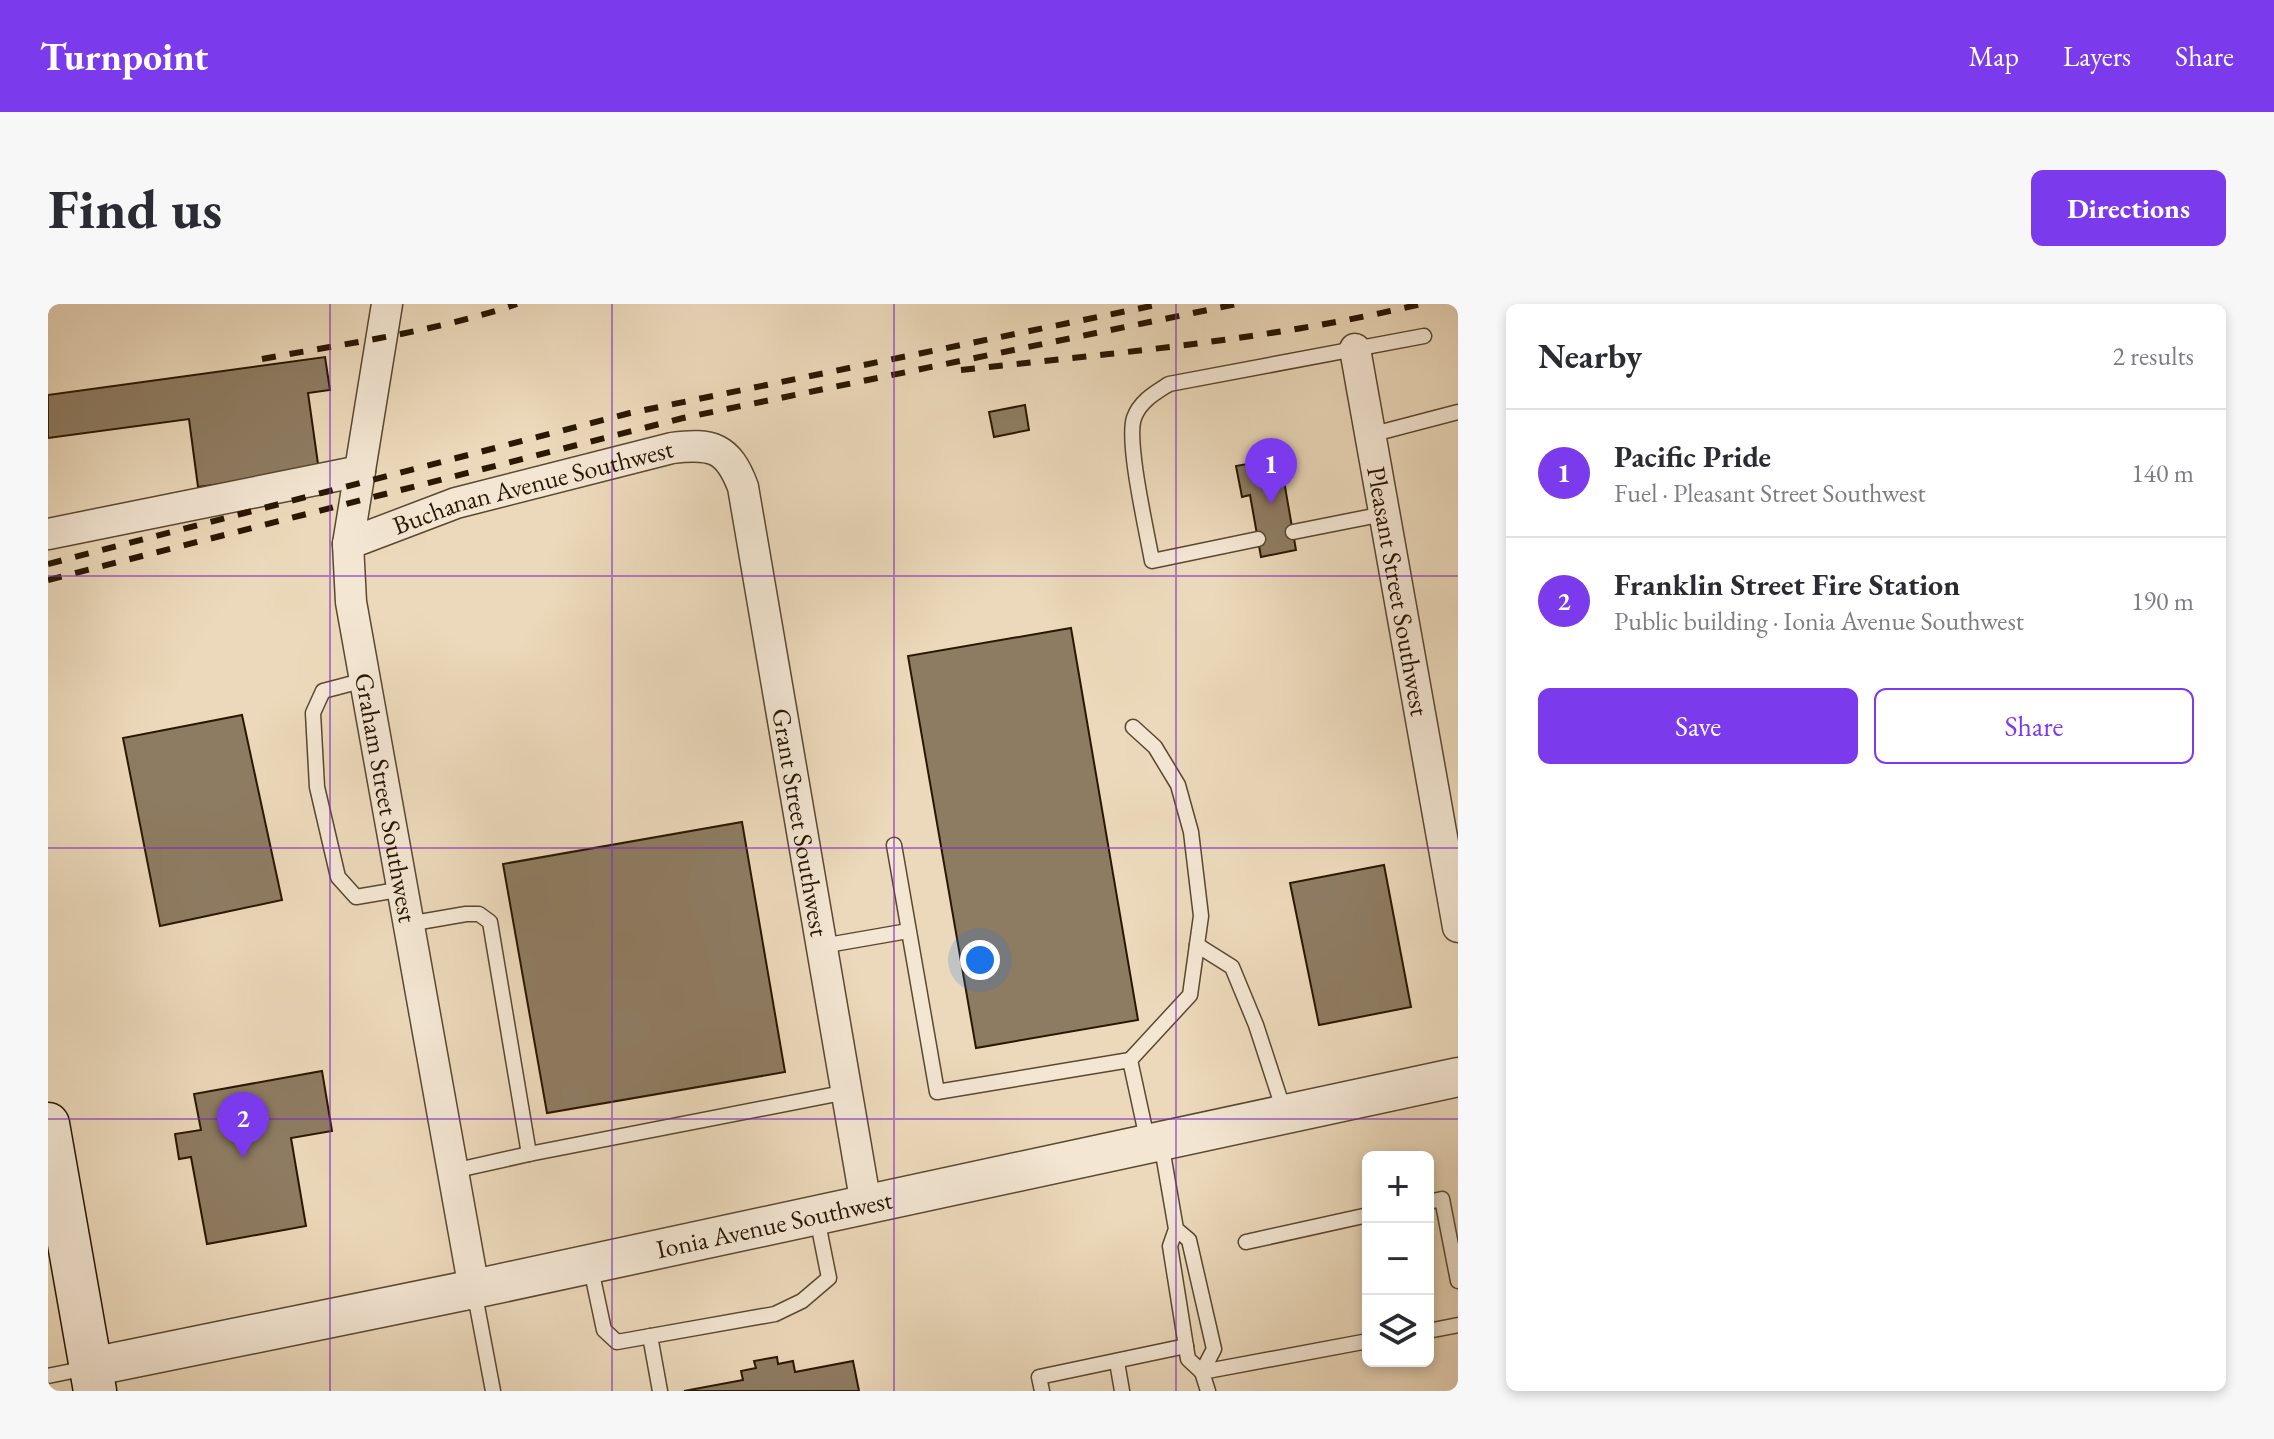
<!DOCTYPE html>
<html lang="en">
<head>
<meta charset="utf-8">
<style>
  body { margin:0; font-family:"EB Garamond",serif; background:#f7f7f7; color:#2b2b33 }
  .controls { position:absolute; right:24px; bottom:24px; display:grid; overflow:hidden; border-radius:12px; box-shadow:0 4px 12px #0003 }
  .controls button { width:72px; height:72px; display:grid; place-items:center; padding:0; border:0; border-bottom:2px solid #e1e1e2; background:#fff; color:#2b2b33; font:40px sans-serif }
  .you { position:absolute; left:932px; top:656px; width:28px; height:28px; margin:-20px; border:6px solid #fff; border-radius:50%; background:#1a73e8; box-shadow:0 0 0 12px #1a73e833 }
  .badge { display:grid; place-items:center; width:52px; height:52px; border-radius:50%; background:#7c3aed; color:#fff; font-size:26px; font-weight:700 }
  .pin { position:absolute; translate:-50% -66px; filter:drop-shadow(0 2px 4px #0008) }
  .pin::after { content:''; position:absolute; top:42px; width:28px; height:24px; background:inherit; clip-path:polygon(0 0,100% 0,50% 100%) }
  .list { margin:0; padding:0; list-style:none }
  h2 { display:flex; justify-content:space-between; align-items:center; height:104px; margin:0; padding:0 32px; font-size:34px }
  h2 small { font-size:26px; font-weight:400; color:#7c7c81 }
  .list li { display:grid; grid-template-columns:52px 1fr auto; gap:24px; align-items:center; box-sizing:border-box; height:128px; padding:0 32px; border-top:2px solid #e1e1e2 }
  .list b { display:block; font-size:30px; white-space:nowrap }
  .list p { margin:0; font-size:26px; white-space:nowrap; color:#7c7c81 }
  .list em { font-size:26px; font-style:normal; color:#7c7c81 }
  .actions { display:flex; gap:16px; padding:24px 32px }
  .actions a { flex:1; padding:18px 0; border:2px solid #7c3aed; border-radius:12px; text-align:center; font-size:28px; color:#7c3aed }
  .actions .main { background:#7c3aed; color:#fff }
  .icon { flex:none; width:44px; height:44px; fill:none; stroke:currentColor; stroke-width:2; stroke-linecap:round; stroke-linejoin:round }
  .map { position:relative; flex:none; width:1410px; height:1087px; overflow:hidden; border-radius:12px }
  header { display:flex; align-items:center; gap:48px; box-sizing:border-box; height:112px; padding:0 40px; background:#7c3aed; color:#fff }
  header strong { font-size:38px }
  nav { display:flex; gap:44px; margin-inline-start:auto; font-size:28px }
  .intro { display:flex; align-items:center; justify-content:space-between; box-sizing:border-box; height:192px; padding:0 48px }
  h1 { margin:0; font-size:56px }
  .button { padding:20px 36px; border-radius:12px; background:#7c3aed; color:#fff; font-size:28px; font-weight:700 }
  main { display:flex; gap:48px; padding:0 48px }
  aside { flex:1; background:#fff; border-radius:12px; box-shadow:0 4px 12px #0003 }
  .map>svg:first-child { display:block }
</style>
</head>
<body>
<header>
<strong>Turnpoint</strong>
<nav><a>Map</a><a>Layers</a><a>Share</a></nav>
</header>
<div class="intro"><h1>Find us</h1><a class="button">Directions</a></div>
<main>
<div class="map">
<svg width="1410" height="1087" viewBox="0 0 1410 1087">
  <rect width="100%" height="100%" fill="#ecd9bb"/>
  <filter id="stains"><feTurbulence type="fractalNoise" baseFrequency=".0025" numOctaves="4"/><feColorMatrix values="0 0 0 0 .2 0 0 0 0 .09 0 0 0 0 .02 0 0 0 .5 -.17"/></filter>
  <radialGradient id="worn" r=".72"><stop offset=".6" stop-color="#630" stop-opacity="0"/><stop offset="1" stop-color="#630" stop-opacity=".3"/></radialGradient>
  <g fill="#8e7c62" stroke="#291701" stroke-width="2">
    <path d="M 277,53 L 282,86 L 260,89 L 271,167 L 150,183 L 141,115 L 0,134 L 0,91 Z"/>
    <path d="M 977,101 L 981,126 L 946,133 L 941,108 Z"/>
    <path d="M 1232,154 L 1248,246 L 1213,253 L 1202,191 L 1194,193 L 1188,162 Z"/>
    <path d="M 1023,324 L 1090,716 L 928,744 L 860,352 Z"/>
    <path d="M 194,411 L 234,596 L 112,622 L 75,434 Z"/>
    <path d="M 694,518 L 737,768 L 499,809 L 455,560 Z"/>
    <path d="M 1336,561 L 1363,703 L 1271,721 L 1242,579 Z"/>
    <path d="M 274,767 L 284,827 L 243,834 L 258,922 L 159,940 L 143,853 L 131,855 L 127,830 L 153,826 L 146,790 Z"/>
    <path d="M 729,1053 L 730,1060 L 745,1057 L 747,1068 L 805,1057 L 811,1087 L 636,1087 L 695,1076 L 693,1067 L 708,1064 L 706,1057 Z"/>
  </g>
  <g fill="none" stroke-linecap="round" stroke-linejoin="round">
    <g stroke="#5a4830" stroke-width="17">
      <g id="service">
        <path d="M 1322,131 L 1410,108"/>
        <path d="M 1245,228 L 1336,210"/>
        <path d="M 1210,235 L 1104,257 C 1099,228 1078,138 1086,114 C 1092,97 1107,89 1121,80 L 1376,32"/>
        <path d="M 317,376 L 275,387 L 265,409 L 269,483 L 290,573 L 308,593 L 355,585"/>
        <path d="M 846,541 L 889,788 L 1082,756 L 1100,839"/>
        <path d="M 360,620 L 418,610 L 431,610 L 442,618 L 481,850 L 405,867"/>
        <path d="M 1149,641 L 1184,663 L 1208,721 L 1237,810"/>
        <path d="M 774,642 L 860,627"/>
        <path d="M 1082,756 L 1142,691 L 1153,612 L 1143,528 L 1130,481 L 1107,443 L 1085,423"/>
        <path d="M 1113,838 L 1128,925 L 1122,942 L 1140,1055 L 1154,1068 L 1166,1045 L 1141,936 L 1128,925"/>
        <path d="M 481,850 L 799,788"/>
        <path d="M 1380,898 L 1394,895 L 1410,977"/>
        <path d="M 1198,938 L 1320,911"/>
        <path d="M 542,960 L 556,1026 L 569,1038 L 727,1010 L 754,997 L 781,974 L 769,914"/>
        <path d="M 426,986 L 445,1087"/>
        <path d="M 1380,1027 L 1410,1021"/>
        <path d="M 602,1032 L 612,1087"/>
        <path d="M 1069,1058 L 1074,1087"/>
        <path d="M 0,1072 L 39,1064"/>
        <path d="M 994,1087 L 991,1073 L 1138,1042"/>
        <path d="M 1160,1087 L 1154,1068 L 1320,1037"/>
      </g>
    </g>
    <g stroke="#5a4830" stroke-width="33">
      <g id="minor">
        <path id="s1" d="M 339,0 L 300,240 L 303,298 L 426,985"/>
        <path id="s2" d="M 1307,45 L 1410,623"/>
        <path d="M 0,230 L 312,167"/>
        <path id="s3" d="M 300,240 L 408,199 L 624,144 C 664,139 680,143 695,183 L 818,901"/>
      </g>
    </g>
    <g stroke="#5a4830" stroke-width="41">
      <g id="tertiary">
        <path id="s4" d="M 43,1063 L 426,985 L 1410,773"/>
      </g>
    </g>
    <g stroke="#291701" stroke-width="45">
      <path id="secondary" d="M 0,820 L 47,1087"/>
    </g>
    <use href="#service" stroke="#f3e6d3" stroke-width="14"/>
    <use href="#minor" stroke="#f3e6d3" stroke-width="30"/>
    <use href="#tertiary" stroke="#f3e6d3" stroke-width="38"/>
    <use href="#secondary" stroke="#f3e6d3" stroke-width="42"/>
    <g stroke="#291701" stroke-width="6" stroke-dasharray="14 14" stroke-linecap="butt">
      <path d="M 214,55 C 300,39 386,28 469,0"/>
      <path d="M 913,66 C 1067,49 1222,36 1373,0"/>
      <path d="M 0,260 L 582,109 L 1113,0"/>
      <path d="M 0,276 L 635,114 L 1189,0"/>
    </g>
  </g>
  <path fill="none" stroke="#7b2cbf" stroke-width="2" stroke-opacity="0.55" d="M 282,0 L 282,1087M 564,0 L 564,1087M 846,0 L 846,1087M 1128,0 L 1128,1087M 0,272 L 1410,272M 0,544 L 1410,544M 0,815 L 1410,815"/>
  <g text-anchor="middle" stroke-width="6" stroke-linejoin="round" paint-order="stroke">
    <g font-size="26" fill="#291701" stroke="#f3e6d3">
      <text dy="9" stroke="none"><textPath href="#s3" startOffset="194">Buchanan Avenue Southwest</textPath></text>
      <text dy="9" stroke="none"><textPath href="#s2" startOffset="246">Pleasant Street Southwest</textPath></text>
      <text dy="9" stroke="none"><textPath href="#s1" startOffset="500">Graham Street Southwest</textPath></text>
      <text dy="9" stroke="none"><textPath href="#s3" startOffset="770">Grant Street Southwest</textPath></text>
      <text dy="9" stroke="none"><textPath href="#s4" startOffset="698">Ionia Avenue Southwest</textPath></text>
    </g>
  </g>
  <rect width="100%" height="100%" filter="url(#stains)"/>
  <rect width="100%" height="100%" fill="url(#worn)"/>
</svg>
<div class="controls">
<button>+</button>
<button>−</button>
<button><svg class="icon" aria-label="layers" viewBox="0 0 24 24"><path d="M12 4l9 5-9 5-9-5zM3 14l9 5 9-5"/></svg></button>
</div>
<div class="you"></div>
<div class="pin badge" style="left:1223px;top:200px">1</div>
<div class="pin badge" style="left:195px;top:854px">2</div>
</div>
<aside>
<h2>Nearby<small>2 results</small></h2>
<ul class="list">
<li><span class="badge">1</span><div><b>Pacific Pride</b><p>Fuel · Pleasant Street Southwest</p></div><em>140 m</em></li>
<li><span class="badge">2</span><div><b>Franklin Street Fire Station</b><p>Public building · Ionia Avenue Southwest</p></div><em>190 m</em></li>
</ul>
<div class="actions"><a class="main">Save</a><a>Share</a></div>
</aside>
</main>
</body>
</html>
